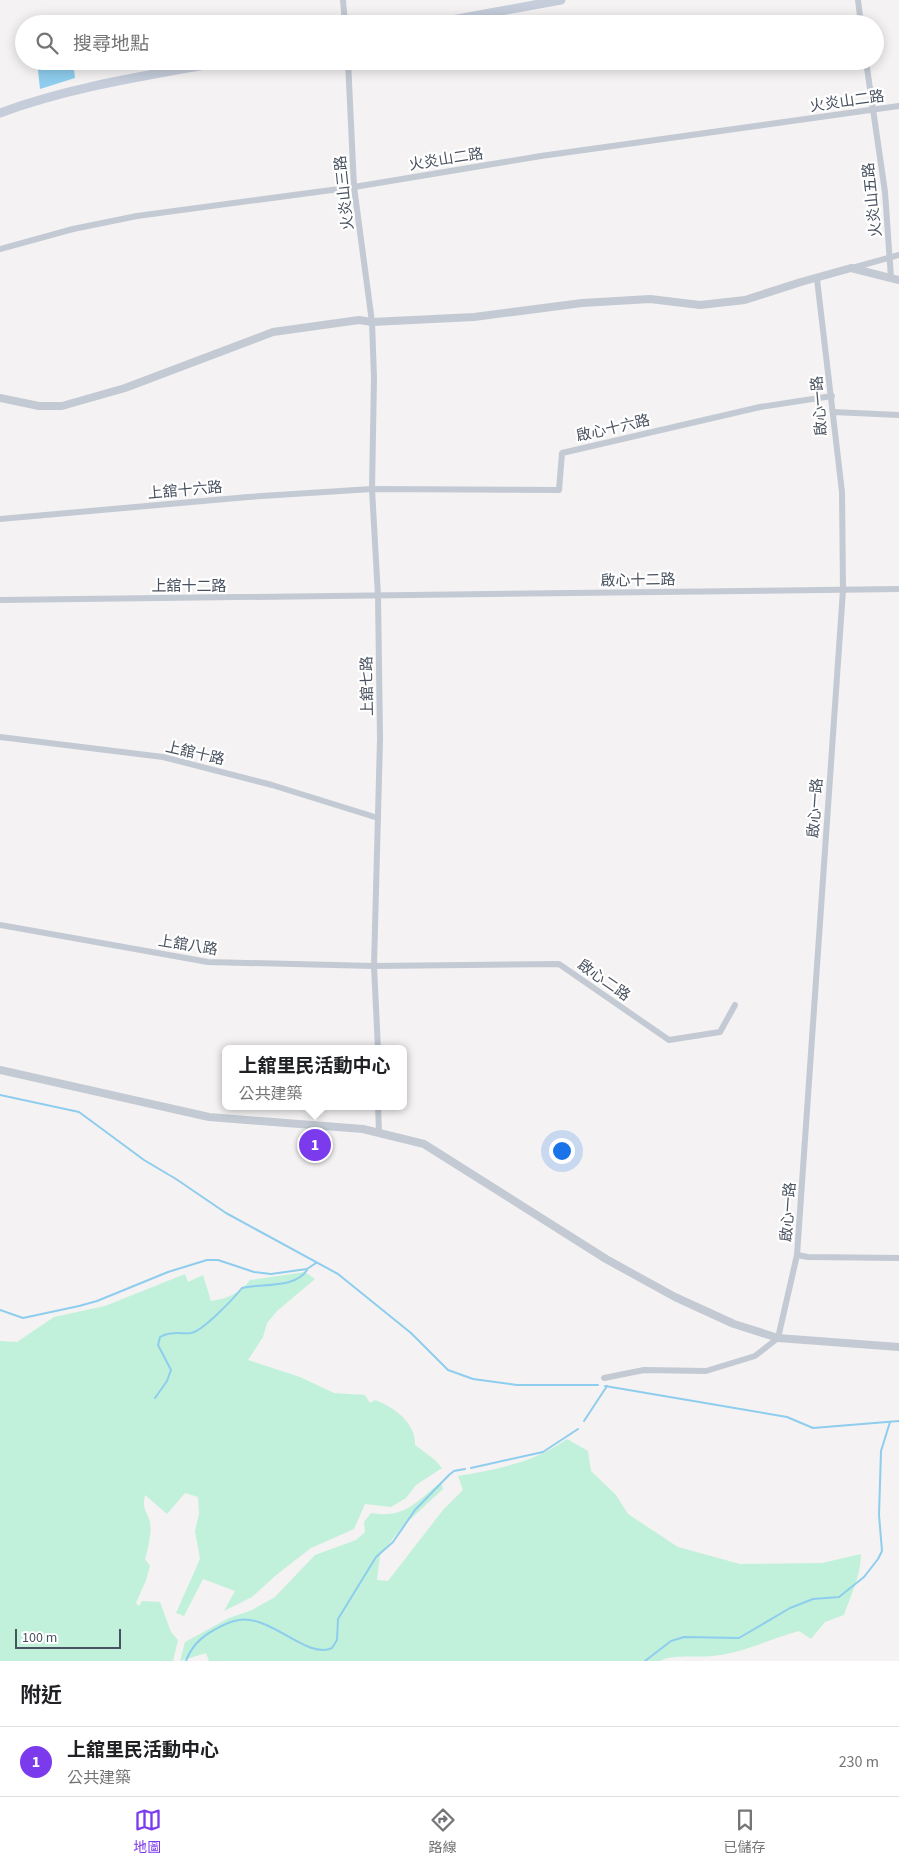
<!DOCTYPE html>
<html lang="zh-TW">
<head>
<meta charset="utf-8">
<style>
  body { margin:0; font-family:"Source Sans 3","Noto Sans TC",sans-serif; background:#f2f2f2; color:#202124 }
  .scale { position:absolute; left:15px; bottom:12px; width:106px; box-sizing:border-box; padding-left:5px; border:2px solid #495260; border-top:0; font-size:14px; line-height:18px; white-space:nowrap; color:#495260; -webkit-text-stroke:4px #fff; paint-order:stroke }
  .you { position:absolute; left:561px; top:1150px; width:18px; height:18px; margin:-12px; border:4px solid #fff; border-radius:50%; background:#1a73e8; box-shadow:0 0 0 8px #1a73e833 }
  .badge { display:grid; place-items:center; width:32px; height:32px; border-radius:50%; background:#7c3aed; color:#fff; font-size:16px; font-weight:700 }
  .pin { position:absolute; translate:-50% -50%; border:2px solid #fff; box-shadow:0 1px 5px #0006 }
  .popup { position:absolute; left:222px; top:1045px; width:185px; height:65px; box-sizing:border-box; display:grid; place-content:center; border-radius:8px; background:#fff; filter:drop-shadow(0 1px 4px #0005); font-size:16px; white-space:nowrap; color:#757577 }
  .popup b { font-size:19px; color:#202124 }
  .popup::after { content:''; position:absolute; left:50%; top:100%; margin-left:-10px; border:10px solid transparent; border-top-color:#fff }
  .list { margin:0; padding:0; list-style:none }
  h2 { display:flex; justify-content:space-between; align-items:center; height:65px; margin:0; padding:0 20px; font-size:21px }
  h2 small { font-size:16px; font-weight:400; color:#757577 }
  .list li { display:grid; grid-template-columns:32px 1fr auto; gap:15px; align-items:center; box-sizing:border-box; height:70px; padding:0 20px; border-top:1px solid #e0e0e0 }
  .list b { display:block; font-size:19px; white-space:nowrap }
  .list p { margin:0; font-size:16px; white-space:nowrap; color:#757577 }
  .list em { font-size:16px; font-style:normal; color:#757577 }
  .icon { flex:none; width:28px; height:28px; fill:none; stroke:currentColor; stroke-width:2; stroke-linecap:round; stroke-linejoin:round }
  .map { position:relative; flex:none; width:899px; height:1661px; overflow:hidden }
  .search { position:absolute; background:#fff; box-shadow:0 2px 12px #0003; left:15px; right:15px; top:15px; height:55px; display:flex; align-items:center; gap:12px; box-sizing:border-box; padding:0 18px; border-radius:28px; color:#757577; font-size:19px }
  .sheet { height:135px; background:#fff }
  nav { display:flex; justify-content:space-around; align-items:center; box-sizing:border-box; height:70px; border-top:1px solid #e0e0e0; background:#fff; font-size:14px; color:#757577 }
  nav a { display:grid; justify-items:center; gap:2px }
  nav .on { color:#7c3aed }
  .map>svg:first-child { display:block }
</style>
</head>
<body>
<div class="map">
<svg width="899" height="1661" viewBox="0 0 899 1661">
  <rect width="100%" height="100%" fill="#f4f2f2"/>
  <g fill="#c1f1da">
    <path d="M 305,1272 L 315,1279 L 277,1311 L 267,1323 L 263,1337 L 248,1360 L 300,1377 L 334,1393 L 365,1395 L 370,1403 L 375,1400 C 394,1407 416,1423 415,1445 L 435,1460 L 442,1468 L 416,1485 L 406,1498 L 391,1507 L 365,1504 L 354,1529 L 311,1548 L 275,1576 L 252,1597 L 224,1611 L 235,1591 L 203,1579 L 184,1616 L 176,1613 L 200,1559 L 195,1531 L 199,1514 L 198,1497 L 185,1493 L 167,1514 L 145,1495 C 142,1510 146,1509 150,1522 C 152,1529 148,1551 145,1559 L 150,1566 L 146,1580 L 136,1603 L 139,1606 L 142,1601 L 160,1602 L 171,1632 L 178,1640 L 173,1661 L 0,1661 L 0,1341 L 17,1342 L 54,1317 L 105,1306 L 185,1274 L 188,1282 L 203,1275 L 211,1301 C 226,1299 241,1293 250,1280 Z"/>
    <path d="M 567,1439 L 588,1451 L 591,1471 L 616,1495 L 628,1514 L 678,1547 L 740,1564 L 822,1563 L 861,1554 C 861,1576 851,1594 844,1615 L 825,1622 L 811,1639 L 799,1631 C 773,1638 747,1651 720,1655 C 699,1659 678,1653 659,1661 L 209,1661 L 206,1653 L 180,1661 L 185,1642 L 229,1618 L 252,1610 L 275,1597 L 315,1555 L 356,1540 L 365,1532 L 364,1522 L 371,1513 C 405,1519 416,1502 441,1482 L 443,1489 L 402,1527 L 380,1555 L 377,1580 L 388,1581 L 443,1510 L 463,1490 L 458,1476 C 497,1469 534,1463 567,1439 Z"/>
  </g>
  <path fill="#8ecdee" d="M 37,61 L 73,61 L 75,78 L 40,89 Z"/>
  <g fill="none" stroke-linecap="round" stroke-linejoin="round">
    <g stroke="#8ecdee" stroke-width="2">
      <path d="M 0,1095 L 79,1112 L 144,1160 L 176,1179 L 226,1213 L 338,1274 L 411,1333 L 448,1370 L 473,1379 L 517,1385 L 598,1385"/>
      <path d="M 0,1310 L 23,1318 L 79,1306 L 97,1301 L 168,1272 L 207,1260 L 218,1260 L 254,1272 L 271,1274 L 307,1269 L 316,1263"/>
      <path d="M 605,1386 L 787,1417 L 813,1428 L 899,1421"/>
      <path d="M 155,1398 L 167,1381 L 171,1370 L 158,1345 L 160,1337 C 169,1331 181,1334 191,1333 C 203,1331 234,1298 242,1288 C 261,1283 295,1289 307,1270"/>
      <path d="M 584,1421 L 607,1386"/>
      <path d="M 471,1468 L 543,1452 L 578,1429"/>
      <path d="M 186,1661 C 191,1647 201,1637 214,1630 C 221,1626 230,1621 239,1620 C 272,1615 307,1660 332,1648 L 337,1640 L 338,1619 L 376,1557 L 393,1542 L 415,1510 L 449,1475 L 454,1471 L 465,1469"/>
      <path d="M 645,1661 L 671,1641 L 684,1637 L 739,1638 L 790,1608 L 813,1599 L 839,1597 L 864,1577 L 878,1559 L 882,1551 L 879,1515 L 881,1451 L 890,1422"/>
    </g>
    <g stroke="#c3cad3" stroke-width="6">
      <path d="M 343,0 L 345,24"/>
      <path d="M 858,0 L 861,24"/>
      <path d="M 348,61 L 354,187 L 372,322 L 374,378 L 372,489 L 378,596 L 380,739 L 374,966 L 378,1049"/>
      <path d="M 866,61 L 885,192 L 891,278"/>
      <path d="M 0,249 L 73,229 L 137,216 L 354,187 L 541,156 L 899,106"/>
      <path d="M 852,268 L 899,255"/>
      <path d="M 833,412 L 899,415"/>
      <path d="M 0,519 L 248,497 L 372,489 L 559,490 L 562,453 L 760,407 L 832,396"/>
      <path d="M 0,600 L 899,589"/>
      <path d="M 0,737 L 163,757 L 272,785 L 378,818"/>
      <path d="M 0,925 L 208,962 L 374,966 L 559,964 L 669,1040 L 720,1032 L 735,1005"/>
      <path d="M 378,1106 L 379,1132"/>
      <path d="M 797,1255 L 808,1257 L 899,1258"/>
      <path d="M 604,1378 L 644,1370 L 706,1371 L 755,1356 L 778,1338 L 797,1255 L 843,590 L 842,492 L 817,279"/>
    </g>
    <g stroke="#c3cad3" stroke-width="8">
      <path d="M 0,398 L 39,406 L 62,406 L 125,388 L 273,332 L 359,320 L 372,322 L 474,317 L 582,303 L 650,299 L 700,305 L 745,300 L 801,282 L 851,268 L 899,280"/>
      <path d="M 0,1070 L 209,1117 L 363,1129 L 424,1144 L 606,1259 L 675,1297 L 734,1324 L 778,1338 L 899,1347"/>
    </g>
    <g stroke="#c5ccda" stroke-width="9">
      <path d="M 430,24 L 561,0"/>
      <path d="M 0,113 C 73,86 151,75 227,61"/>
    </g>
  </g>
  <g text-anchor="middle" stroke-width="4.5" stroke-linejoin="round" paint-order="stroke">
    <g font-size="15" fill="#495260" stroke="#fff">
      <text transform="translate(847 101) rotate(-8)" y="5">火炎山二路</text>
      <text transform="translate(446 159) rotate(-9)" y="5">火炎山二路</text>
      <text transform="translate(344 193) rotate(-96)" y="5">火炎山三路</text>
      <text transform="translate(872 200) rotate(-96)" y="5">火炎山五路</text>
      <text transform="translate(819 406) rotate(-95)" y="5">啟心一路</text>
      <text transform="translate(613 428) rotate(-13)" y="5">啟心十六路</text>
      <text transform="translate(185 490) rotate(-5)" y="5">上舘十六路</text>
      <text transform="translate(638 580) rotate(-1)" y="5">啟心十二路</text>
      <text x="189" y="591">上舘十二路</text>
      <text transform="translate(367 686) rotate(-91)" y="5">上舘七路</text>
      <text transform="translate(195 753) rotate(13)" y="5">上舘十路</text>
      <text transform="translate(815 808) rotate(-86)" y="5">啟心一路</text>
      <text transform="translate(188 945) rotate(9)" y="5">上舘八路</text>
      <text transform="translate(604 980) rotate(35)" y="5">啟心二路</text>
      <text transform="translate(788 1212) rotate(-86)" y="5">啟心一路</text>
    </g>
  </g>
</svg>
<div class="scale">100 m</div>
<div class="you"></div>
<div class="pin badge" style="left:315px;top:1145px">1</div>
<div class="popup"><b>上舘里民活動中心</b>公共建築</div>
<div class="search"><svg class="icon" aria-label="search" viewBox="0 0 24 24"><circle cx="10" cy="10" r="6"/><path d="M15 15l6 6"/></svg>搜尋地點</div>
</div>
<section class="sheet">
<h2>附近<small></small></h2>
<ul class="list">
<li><span class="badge">1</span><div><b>上舘里民活動中心</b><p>公共建築</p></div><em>230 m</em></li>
</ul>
</section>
<nav>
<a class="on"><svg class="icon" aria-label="map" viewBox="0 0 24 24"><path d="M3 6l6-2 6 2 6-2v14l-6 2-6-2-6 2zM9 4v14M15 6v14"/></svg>地圖</a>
<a><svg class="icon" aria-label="directions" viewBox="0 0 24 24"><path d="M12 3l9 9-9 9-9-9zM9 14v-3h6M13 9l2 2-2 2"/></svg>路線</a>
<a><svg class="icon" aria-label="saved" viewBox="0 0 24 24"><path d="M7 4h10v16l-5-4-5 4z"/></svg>已儲存</a>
</nav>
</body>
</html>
